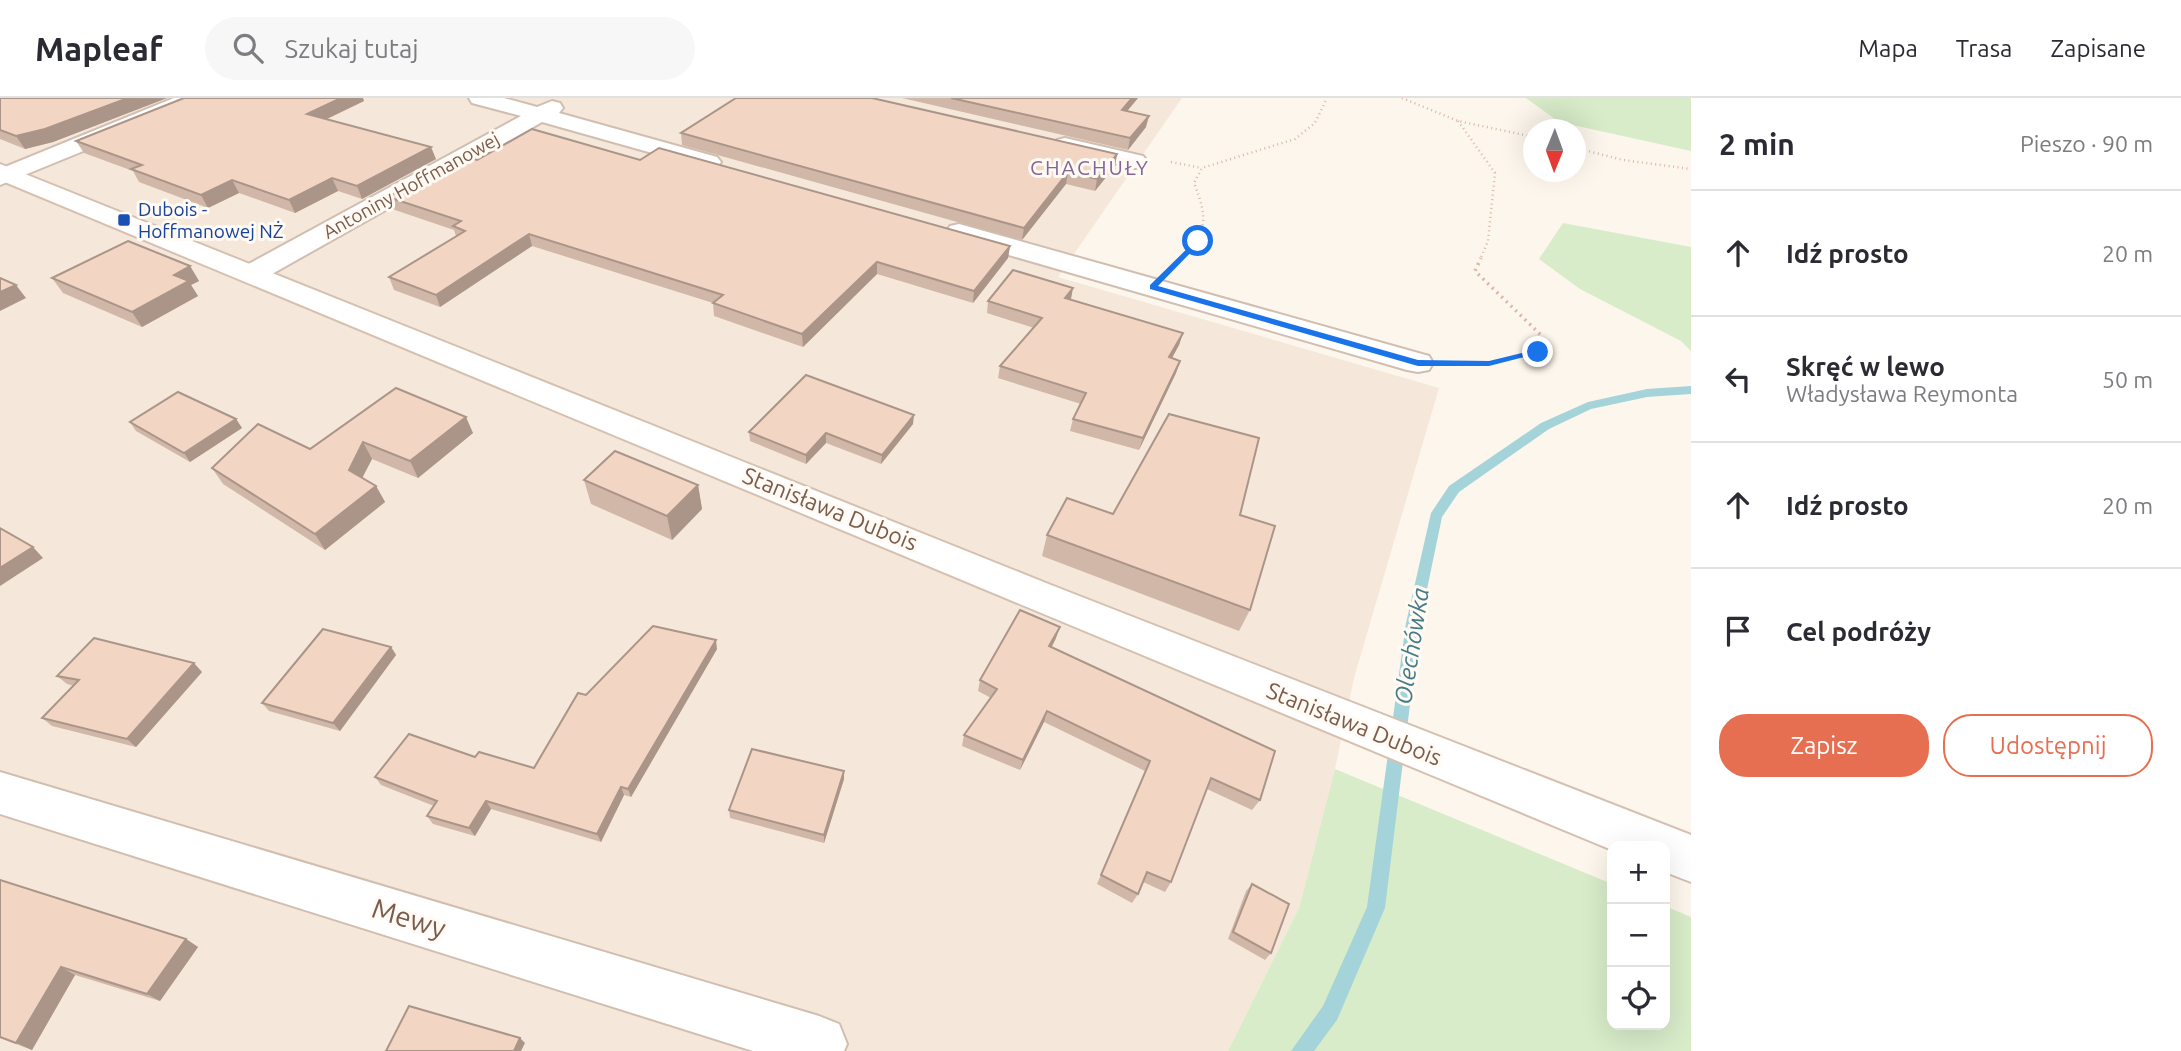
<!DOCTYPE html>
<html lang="pl">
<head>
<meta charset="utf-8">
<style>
  body { margin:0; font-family:Ubuntu,sans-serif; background:#f7f7f7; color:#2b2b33 }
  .controls { position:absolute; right:21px; bottom:21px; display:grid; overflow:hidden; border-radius:14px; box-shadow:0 7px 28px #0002 }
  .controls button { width:63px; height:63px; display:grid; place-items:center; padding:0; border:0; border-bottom:2px solid #e1e1e2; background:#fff; color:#2b2b33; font:35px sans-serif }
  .compass { position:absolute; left:1523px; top:21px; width:63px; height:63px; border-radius:50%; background:#fff; box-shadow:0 7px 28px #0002; rotate:181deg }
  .stop { position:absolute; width:21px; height:21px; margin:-16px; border:5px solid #1a73e8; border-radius:50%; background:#fff }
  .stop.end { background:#1a73e8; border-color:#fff; box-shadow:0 2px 7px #0008 }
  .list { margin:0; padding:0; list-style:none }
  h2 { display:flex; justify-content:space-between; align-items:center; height:91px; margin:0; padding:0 28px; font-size:30px }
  h2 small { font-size:23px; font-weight:400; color:#7c7c81 }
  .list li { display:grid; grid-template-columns:46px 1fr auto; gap:21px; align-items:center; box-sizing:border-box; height:126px; padding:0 28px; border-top:2px solid #e1e1e2 }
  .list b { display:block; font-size:26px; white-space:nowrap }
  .list p { margin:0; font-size:23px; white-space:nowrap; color:#7c7c81 }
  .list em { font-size:23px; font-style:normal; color:#7c7c81 }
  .actions { display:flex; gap:14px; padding:21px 28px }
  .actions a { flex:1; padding:16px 0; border:2px solid #e76f51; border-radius:28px; text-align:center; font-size:24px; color:#e76f51 }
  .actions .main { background:#e76f51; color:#fff }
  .icon { flex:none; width:38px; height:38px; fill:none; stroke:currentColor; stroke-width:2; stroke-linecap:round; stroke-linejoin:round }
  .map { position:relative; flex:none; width:1691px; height:953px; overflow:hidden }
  header { display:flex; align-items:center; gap:42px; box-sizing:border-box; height:98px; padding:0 35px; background:#fff; border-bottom:2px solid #e1e1e2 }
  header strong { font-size:33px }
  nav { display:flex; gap:38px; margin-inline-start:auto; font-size:24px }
  .search { width:490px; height:63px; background:#f7f7f7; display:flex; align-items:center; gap:18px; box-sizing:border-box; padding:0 24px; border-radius:38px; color:#7c7c81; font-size:26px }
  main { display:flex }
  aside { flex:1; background:#fff }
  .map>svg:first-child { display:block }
</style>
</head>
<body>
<header>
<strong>Mapleaf</strong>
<div class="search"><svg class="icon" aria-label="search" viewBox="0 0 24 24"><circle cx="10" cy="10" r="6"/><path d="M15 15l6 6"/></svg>Szukaj tutaj</div>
<nav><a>Mapa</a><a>Trasa</a><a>Zapisane</a></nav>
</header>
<main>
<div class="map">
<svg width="1691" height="953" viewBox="0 0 1691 953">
  <rect width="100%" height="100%" fill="#fdf6ec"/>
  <path fill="#f5e8da" d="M 0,0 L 1182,0 L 1058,179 L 1439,290 L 1354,580 L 1335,671 L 1299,810 L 1228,953 L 0,953 Z"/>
  <g fill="#d8ecc9">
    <path d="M 1526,0 L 1691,0 L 1691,53 L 1559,24 Z"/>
    <path d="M 1563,125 L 1691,149 L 1691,253 L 1681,243 L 1580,191 L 1539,161 Z"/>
    <path d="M 1335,671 L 1612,786 L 1612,927 L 1665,927 L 1665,808 L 1691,819 L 1691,953 L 1228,953 L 1299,810 Z"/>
  </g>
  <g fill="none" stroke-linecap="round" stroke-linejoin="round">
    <path fill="#a5d3da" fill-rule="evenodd" d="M 1691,288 L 1691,296 L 1647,299 L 1591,311 L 1549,331 L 1459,394 L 1442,419 L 1420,525 L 1385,810 L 1337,922 L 1314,953 L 1291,953 L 1323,908 L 1367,809 L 1406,525 L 1431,415 L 1449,388 L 1541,325 L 1588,304 L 1647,291 Z"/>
    <g stroke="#d1beb0" stroke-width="4">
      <g id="street">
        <path d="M 174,0 L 204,0 L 201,5 L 0,87 L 0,71 Z"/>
        <path d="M 469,0 L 504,0 L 537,9 L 552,3 L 560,5 L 563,10 L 559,15 L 717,59 L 721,64 L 717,69 L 709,71 L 542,24 L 263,181 L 243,181 L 239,175 L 243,169 L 521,18 L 472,5 Z"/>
        <path d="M 1065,40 L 1143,58 L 1147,63 L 1143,68 L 1135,70 L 1057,52 L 1053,47 L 1057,42 Z"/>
        <path d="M 959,126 L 1429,258 L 1433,265 L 1429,272 L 1418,274 L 1407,272 L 950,140 L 946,134 L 950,128 Z"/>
        <path d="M 0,674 L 819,918 L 839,926 L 847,946 L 844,953 L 753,953 L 0,716 Z"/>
      </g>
    </g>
    <g stroke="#d6c0b0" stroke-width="4">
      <path id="secondary" d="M 0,66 L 1051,487 L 1691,737 L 1691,784 L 1665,774 L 1665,748 L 1612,748 L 1612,752 L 1436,679 L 0,82 Z"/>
    </g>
    <g stroke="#d9b8a5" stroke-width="2.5" stroke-dasharray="1 3.5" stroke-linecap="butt">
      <path d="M 1402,0 L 1458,23 L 1534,39"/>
      <path d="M 1458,23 L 1495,75 L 1488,143 L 1480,162"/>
      <path d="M 1576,50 L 1623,62 L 1691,71"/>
      <path d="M 1171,64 L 1202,70"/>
      <path d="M 1181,161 C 1208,132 1208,121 1194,85 L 1202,70 L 1295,41 L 1315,25 L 1327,0"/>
    </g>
    <path stroke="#d9b8a5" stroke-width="3.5" stroke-dasharray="2 4.5" stroke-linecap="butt" d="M 1455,265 L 1489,265 L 1538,254 L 1543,239 L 1475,173 L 1481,160"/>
    <use href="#street" fill="#fff" fill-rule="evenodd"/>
    <use href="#secondary" fill="#fff" fill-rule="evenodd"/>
  </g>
  <g fill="#d1b7a8">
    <path d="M 0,0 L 167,0 L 53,44 L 25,51 L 0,41 Z"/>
    <path d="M 902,0 L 1138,0 L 1127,13 L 1146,29 L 1128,52 Z"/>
    <path d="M 364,3 L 327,21 L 436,61 L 362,101 L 338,93 L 295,115 L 239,95 L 208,110 L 139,84 L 133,73 L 84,55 L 76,43 Z"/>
    <path d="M 681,35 L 1117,56 L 1115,68 L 1095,93 L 1066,86 L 1022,142 L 682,47 Z"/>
    <path d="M 477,62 L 640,62 L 1010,148 L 1008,160 L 973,205 L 877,176 L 803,249 L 714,218 L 713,205 L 532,148 L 440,209 L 394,192 L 389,179 L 456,138 L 454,132 L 392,111 L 388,99 Z"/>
    <path d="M 190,168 L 199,183 L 191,187 L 198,198 L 142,229 L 63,195 L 52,180 Z"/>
    <path d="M 1070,202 L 1183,235 L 1179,247 L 1172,260 L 1180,263 L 1176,275 L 1139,352 L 1070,333 L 1073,321 L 1081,306 L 998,280 L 1000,268 L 1034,230 L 987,215 L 988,203 Z"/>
    <path d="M 396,290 L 473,335 L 418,380 L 372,361 L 362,380 L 376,388 L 385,404 L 325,452 L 223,386 L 212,370 L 310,351 Z"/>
    <path d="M 236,321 L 242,330 L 190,364 L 136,333 L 130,324 Z"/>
    <path d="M 913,326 L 881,366 L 826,345 L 806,366 L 750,343 L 749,334 Z"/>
    <path d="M 584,382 L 698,387 L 702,411 L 672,442 L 591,406 Z"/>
    <path d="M 1113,416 L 1240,417 L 1250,512 L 1239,533 L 1042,458 L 1047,437 Z"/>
    <path d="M 1056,540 L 1052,549 L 1260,702 L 1252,712 L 1207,691 L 1171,784 L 1165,794 L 1143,784 L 1138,796 L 1132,805 L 1097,786 L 1145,673 L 1044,624 L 1020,672 L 962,648 L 964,637 L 991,600 L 978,593 L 980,582 Z"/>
    <path d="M 391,549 L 396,557 L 340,633 L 269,613 L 262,605 Z"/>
    <path d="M 717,551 L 631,699 L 624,697 L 601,744 L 491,711 L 475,738 L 433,726 L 427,718 L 434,708 L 381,687 L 375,679 L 475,659 L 534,670 L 586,597 Z"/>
    <path d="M 202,574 L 136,649 L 52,628 L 42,620 L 74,588 L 67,586 L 57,578 Z"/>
    <path d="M 844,673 L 844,681 L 824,745 L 730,720 L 729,712 Z"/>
    <path d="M 0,782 L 186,841 L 198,849 L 160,903 L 75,877 L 32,952 L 0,940 Z"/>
    <path d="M 1252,786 L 1271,855 L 1265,862 L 1228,841 L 1246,793 Z"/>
  </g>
  <g fill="#aa9588">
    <path d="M 128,0 L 167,0 L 53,44 L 25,51 L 16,38 Z"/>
    <path d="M 341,0 L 363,0 L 364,3 L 312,28 L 307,16 Z"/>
    <path d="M 1132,0 L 1138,0 L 1119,23 L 1122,12 Z"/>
    <path d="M 1149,18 L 1146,29 L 1128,52 L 1130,40 Z"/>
    <path d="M 431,49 L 436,61 L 362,101 L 357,88 Z"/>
    <path d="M 1117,56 L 1115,68 L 1095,93 L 1097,81 Z"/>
    <path d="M 1068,74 L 1066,86 L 1022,142 L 1024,130 Z"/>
    <path d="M 332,80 L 338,93 L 295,115 L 289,102 Z"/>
    <path d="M 232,82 L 239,95 L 208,110 L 201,97 Z"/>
    <path d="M 529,136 L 532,148 L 440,209 L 436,197 Z"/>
    <path d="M 1010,148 L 1008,160 L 973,205 L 974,193 Z"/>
    <path d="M 877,164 L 877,176 L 803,249 L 802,236 Z"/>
    <path d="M 190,168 L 199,183 L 191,187 L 198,198 L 142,229 L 132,214 L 174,177 Z"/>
    <path d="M 16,187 L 26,200 L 0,213 L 0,194 Z"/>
    <path d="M 1073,190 L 1071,201 L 1065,200 Z"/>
    <path d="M 1183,235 L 1179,247 L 1166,271 L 1169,259 Z"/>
    <path d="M 1180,263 L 1176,275 L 1139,352 L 1143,340 Z"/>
    <path d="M 914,317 L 913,326 L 881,366 L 882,357 Z"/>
    <path d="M 466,319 L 473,335 L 418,380 L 410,363 Z"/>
    <path d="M 236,321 L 242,330 L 190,364 L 184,355 Z"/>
    <path d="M 826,335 L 826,345 L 806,366 L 806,357 Z"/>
    <path d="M 363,344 L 372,361 L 358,388 L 349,372 Z"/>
    <path d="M 698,387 L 702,411 L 672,442 L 667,418 Z"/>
    <path d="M 376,388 L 385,404 L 325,452 L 315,436 Z"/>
    <path d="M 33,449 L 43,460 L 0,488 L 0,470 Z"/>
    <path d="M 1060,529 L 1056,540 L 1046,559 L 1049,548 Z"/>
    <path d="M 716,542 L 717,551 L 631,699 L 628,691 Z"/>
    <path d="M 391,549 L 396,557 L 340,633 L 333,625 Z"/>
    <path d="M 194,565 L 202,574 L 136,649 L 127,641 Z"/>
    <path d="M 1047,613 L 1044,624 L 1020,672 L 1023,662 Z"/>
    <path d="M 844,673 L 844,681 L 824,745 L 824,737 Z"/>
    <path d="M 621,689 L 624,697 L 601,744 L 597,736 Z"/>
    <path d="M 486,703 L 491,711 L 475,738 L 469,730 Z"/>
    <path d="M 186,841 L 198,849 L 160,903 L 147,896 Z"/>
    <path d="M 61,869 L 75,877 L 32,952 L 16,945 Z"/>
    <path d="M 520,940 L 525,945 L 521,953 L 514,953 Z"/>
  </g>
  <g fill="#f3d5c3" stroke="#aa9588" stroke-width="2">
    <path d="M 0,0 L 128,0 L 45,31 L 16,38 L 0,32 Z"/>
    <path d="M 184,0 L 341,0 L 307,16 L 431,49 L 357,88 L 332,80 L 289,102 L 232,82 L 201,97 L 131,71 L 142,67 L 76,43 Z"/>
    <path d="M 736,0 L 872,0 L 1117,56 L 1097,81 L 1068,74 L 1024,130 L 681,35 Z"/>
    <path d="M 951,0 L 1132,0 L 1122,12 L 1149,18 L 1130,40 Z"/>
    <path d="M 532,31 L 640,62 L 659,50 L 1010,148 L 974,193 L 877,164 L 802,236 L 713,205 L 723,197 L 529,136 L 436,197 L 389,179 L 465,133 L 453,128 L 461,123 L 388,99 L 463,58 L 477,62 Z"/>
    <path d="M 128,143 L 190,168 L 174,177 L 189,183 L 132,214 L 52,180 Z"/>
    <path d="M 1013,172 L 1073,190 L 1065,200 L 1183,235 L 1169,259 L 1180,263 L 1143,340 L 1073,321 L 1086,295 L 1000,268 L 1042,220 L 988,203 Z"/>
    <path d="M 0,180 L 16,187 L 0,194 Z"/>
    <path d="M 806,277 L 914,317 L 882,357 L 826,335 L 806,357 L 749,334 Z"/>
    <path d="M 396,290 L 466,319 L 410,363 L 363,344 L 349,372 L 376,388 L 315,436 L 212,370 L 258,326 L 310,351 Z"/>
    <path d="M 178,294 L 236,321 L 184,355 L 130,324 Z"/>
    <path d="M 1169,316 L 1259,340 L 1240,417 L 1275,428 L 1250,512 L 1047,437 L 1067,400 L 1113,416 Z"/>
    <path d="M 615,353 L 698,387 L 667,418 L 584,382 Z"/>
    <path d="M 0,430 L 33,449 L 0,470 Z"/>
    <path d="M 1020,512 L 1060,529 L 1049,548 L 1275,653 L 1260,702 L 1211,680 L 1171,784 L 1147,774 L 1138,796 L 1101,777 L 1150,663 L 1047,613 L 1023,662 L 964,637 L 997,591 L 980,582 Z"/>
    <path d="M 653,528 L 716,542 L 628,691 L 621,689 L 597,736 L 486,703 L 469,730 L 427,718 L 437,703 L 375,679 L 409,636 L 475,659 L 479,654 L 534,670 L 578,595 L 586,597 Z"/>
    <path d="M 323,531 L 391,549 L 333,625 L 262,605 Z"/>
    <path d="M 94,540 L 194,565 L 127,641 L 42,620 L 79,582 L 57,578 Z"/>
    <path d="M 752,651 L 844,673 L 824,737 L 729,712 Z"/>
    <path d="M 0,782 L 186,841 L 147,896 L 61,869 L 16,945 L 0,939 Z"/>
    <path d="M 1252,786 L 1289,806 L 1271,855 L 1233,834 Z"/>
    <path d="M 409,908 L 520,940 L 514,953 L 386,953 Z"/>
  </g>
  <path fill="#1a73e8" d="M 1198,140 L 1201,144 L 1158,188 L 1418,262 L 1489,263 L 1538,251 L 1543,254 L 1489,268 L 1418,268 L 1150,191 L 1150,187 Z"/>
  <rect fill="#1a4fb4" stroke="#fffaf3" stroke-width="2.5" x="117" y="115" width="14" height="14" rx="3.5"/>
  <g text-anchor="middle" stroke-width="6" stroke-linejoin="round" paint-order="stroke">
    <g font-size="19" fill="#7a5c4d" stroke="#fffaf3">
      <text transform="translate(411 87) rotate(-29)" y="7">Antoniny Hoffmanowej</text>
    </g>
    <g font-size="19" fill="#164399" stroke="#fffaf3" text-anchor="start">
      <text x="138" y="118">Dubois -<tspan x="138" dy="22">Hoffmanowej NŻ</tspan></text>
    </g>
    <g font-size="21" letter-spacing="2" fill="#846695" stroke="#fffaf3">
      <text x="1090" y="77">CHACHUŁY</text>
    </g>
    <g font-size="23" fill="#7a5c4d" stroke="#fffaf3">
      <text transform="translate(830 411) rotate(22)" y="8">Stanisława Dubois</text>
      <text transform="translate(1354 626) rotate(22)" y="8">Stanisława Dubois</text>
    </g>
    <g font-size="24" font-style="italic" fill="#437c86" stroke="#fffaf3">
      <text transform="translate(1412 548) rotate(-81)" y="8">Olechówka</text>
    </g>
    <g font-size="28" fill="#7a5c4d" stroke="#fffaf3">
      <text transform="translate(409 820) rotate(17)" y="10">Mewy</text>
    </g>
  </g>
</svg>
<div class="controls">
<button>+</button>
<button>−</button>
<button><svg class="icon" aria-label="locate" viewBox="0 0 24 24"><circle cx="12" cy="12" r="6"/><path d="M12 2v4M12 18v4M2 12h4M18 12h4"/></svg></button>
</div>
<svg class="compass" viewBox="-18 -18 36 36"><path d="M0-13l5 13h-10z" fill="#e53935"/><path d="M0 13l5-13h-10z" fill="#7c7c81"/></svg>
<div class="stop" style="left:1198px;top:143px"></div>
<div class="stop end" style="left:1538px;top:254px"></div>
</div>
<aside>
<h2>2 min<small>Pieszo · 90 m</small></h2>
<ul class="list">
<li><svg class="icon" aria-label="ahead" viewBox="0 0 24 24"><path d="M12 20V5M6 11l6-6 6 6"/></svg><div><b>Idź prosto</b></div><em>20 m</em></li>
<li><svg class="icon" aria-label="left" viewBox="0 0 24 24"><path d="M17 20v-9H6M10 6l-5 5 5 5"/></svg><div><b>Skręć w lewo</b><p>Władysława Reymonta</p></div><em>50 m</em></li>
<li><svg class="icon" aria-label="ahead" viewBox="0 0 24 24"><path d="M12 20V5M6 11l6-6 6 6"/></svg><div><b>Idź prosto</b></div><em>20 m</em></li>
<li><svg class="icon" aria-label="arrive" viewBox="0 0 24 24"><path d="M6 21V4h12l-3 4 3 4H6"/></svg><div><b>Cel podróży</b></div></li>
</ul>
<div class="actions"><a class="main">Zapisz</a><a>Udostępnij</a></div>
</aside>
</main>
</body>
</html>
